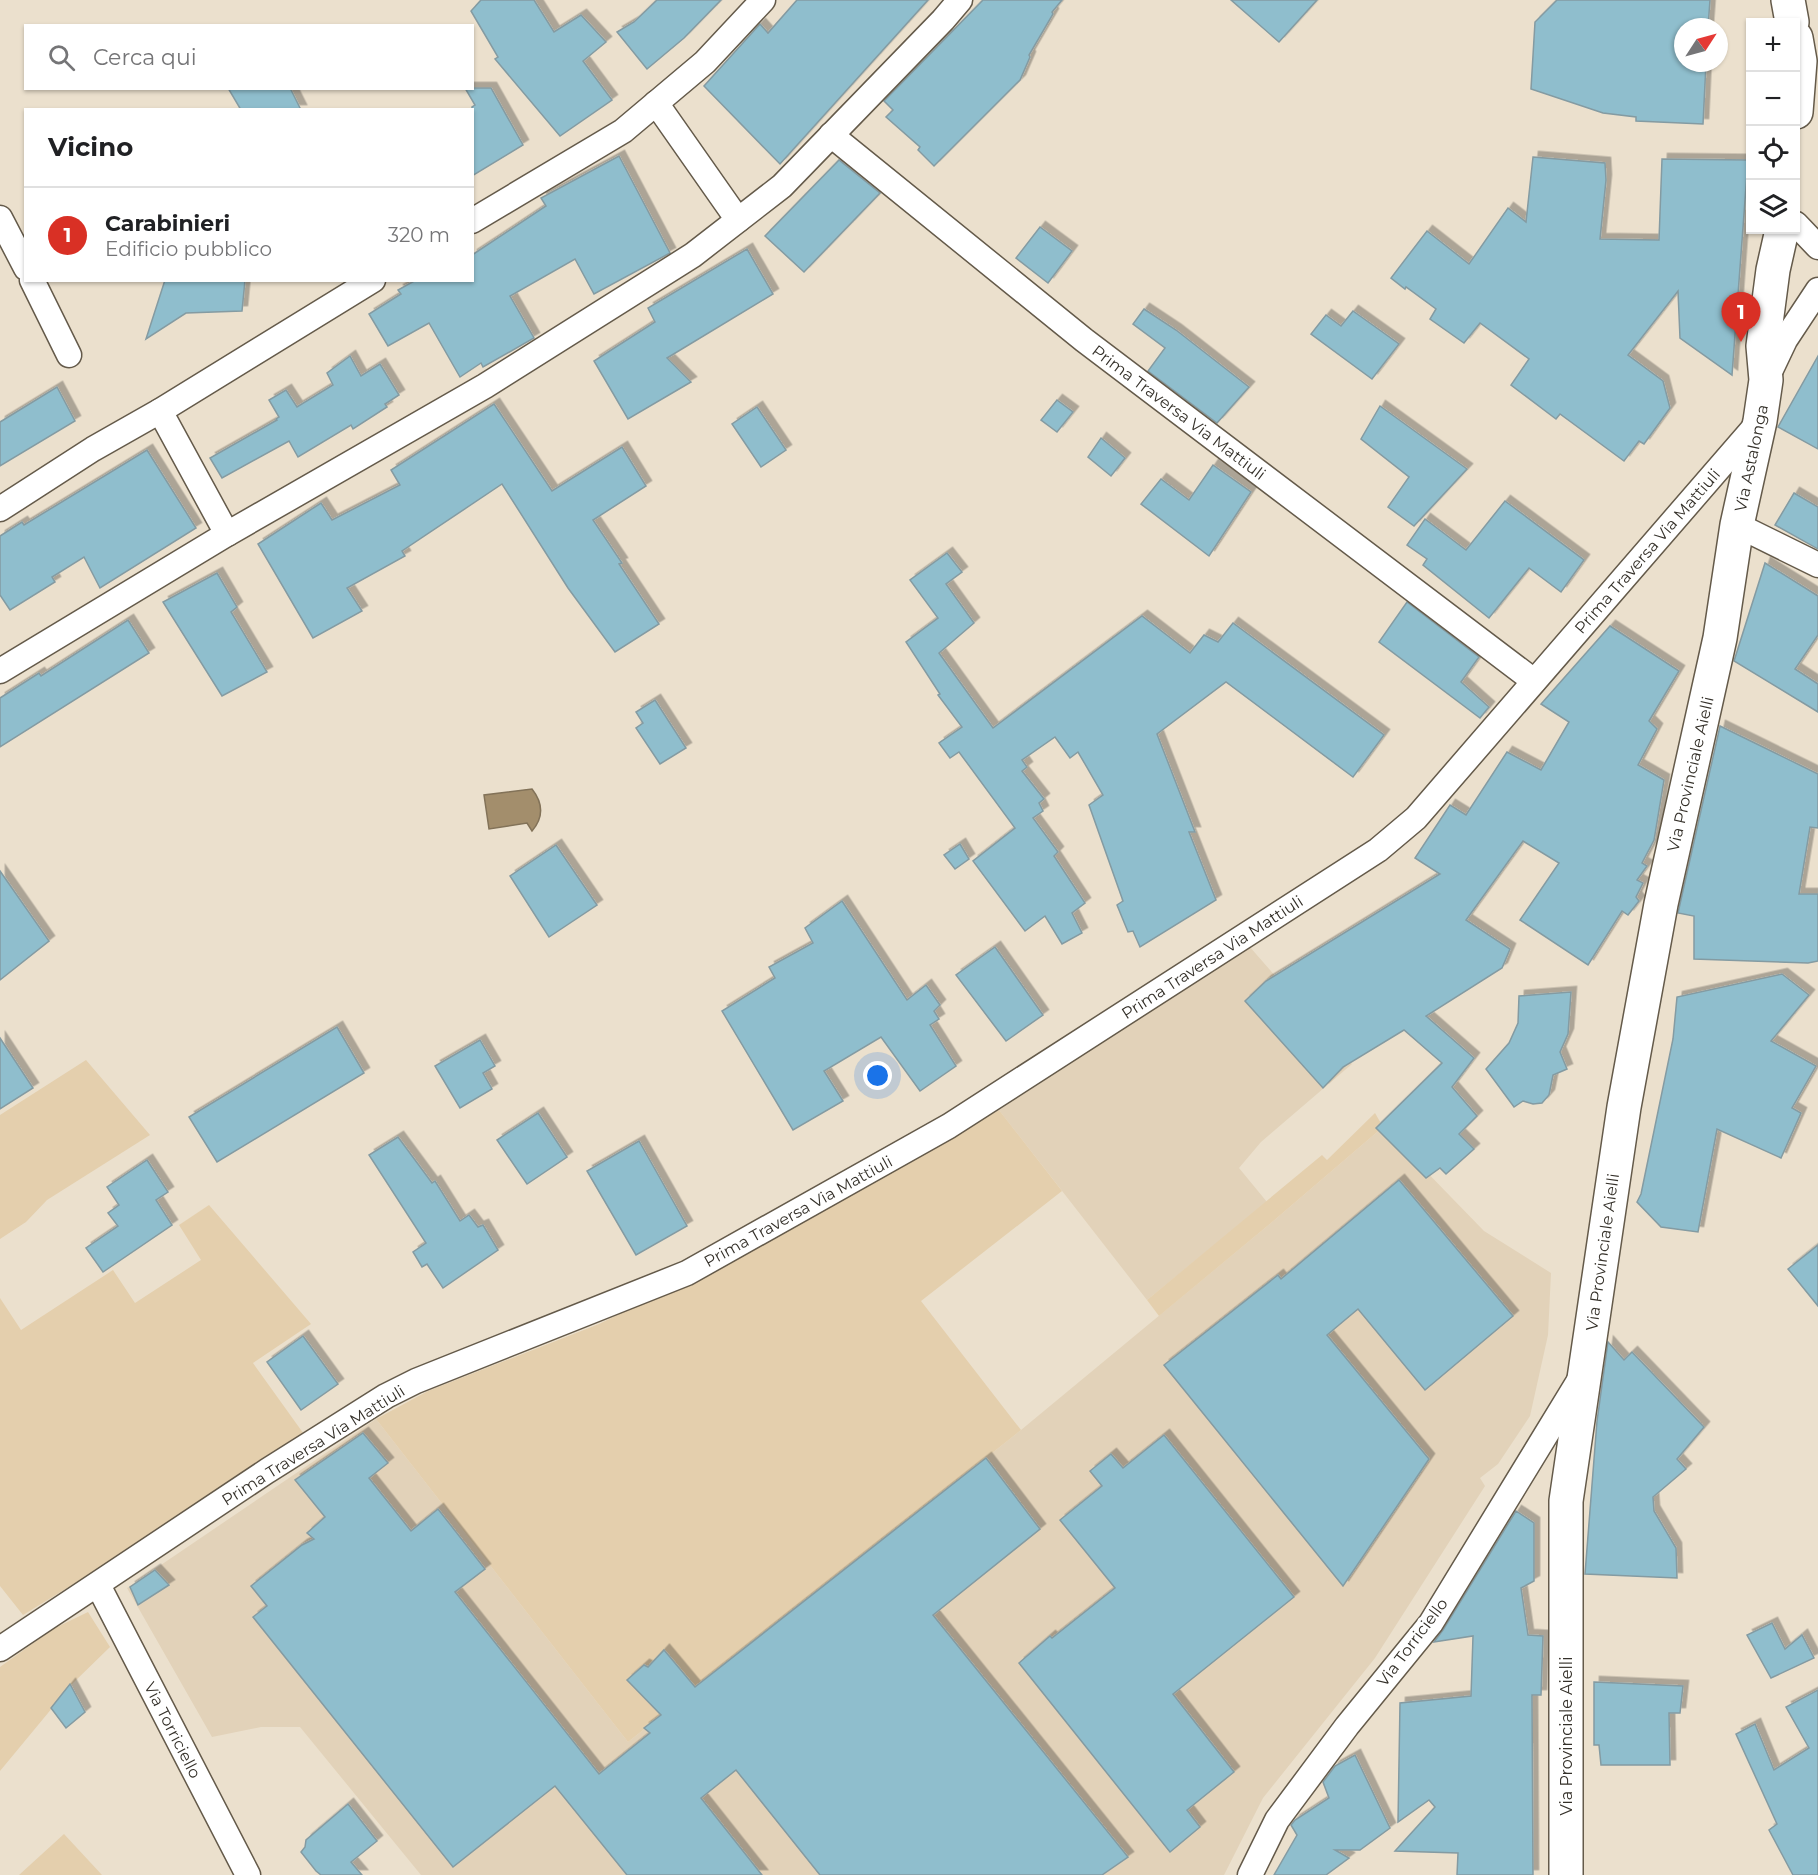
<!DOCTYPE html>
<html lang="it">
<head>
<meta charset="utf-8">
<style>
  body { margin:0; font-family:Montserrat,sans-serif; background:#f6f6f6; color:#202124 }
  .controls { position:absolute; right:18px; top:18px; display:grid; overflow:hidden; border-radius:0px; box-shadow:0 2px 4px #0004 }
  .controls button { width:54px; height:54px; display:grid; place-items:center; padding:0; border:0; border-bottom:2px solid #e0e0e0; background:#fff; color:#202124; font:30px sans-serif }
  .compass { position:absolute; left:1674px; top:18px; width:54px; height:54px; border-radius:50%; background:#fff; box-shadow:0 2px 4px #0004; rotate:54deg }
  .you { position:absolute; left:878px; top:1076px; width:21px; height:21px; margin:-15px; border:4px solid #fff; border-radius:50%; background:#1a73e8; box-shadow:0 0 0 9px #1a73e833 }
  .badge { display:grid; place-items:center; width:39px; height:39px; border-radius:50%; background:#d93025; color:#fff; font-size:20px; font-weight:700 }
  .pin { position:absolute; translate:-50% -50px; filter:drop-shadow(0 2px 3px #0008) }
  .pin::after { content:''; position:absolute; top:32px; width:21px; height:18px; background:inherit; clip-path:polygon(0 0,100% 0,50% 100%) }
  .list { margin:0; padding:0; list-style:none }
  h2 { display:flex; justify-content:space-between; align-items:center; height:78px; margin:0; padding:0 24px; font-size:26px }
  h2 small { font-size:20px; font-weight:400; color:#757577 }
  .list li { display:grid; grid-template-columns:39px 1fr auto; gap:18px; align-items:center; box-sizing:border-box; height:96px; padding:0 24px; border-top:2px solid #e0e0e0 }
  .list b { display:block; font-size:22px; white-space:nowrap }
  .list p { margin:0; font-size:20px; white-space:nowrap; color:#757577 }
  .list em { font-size:20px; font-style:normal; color:#757577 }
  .icon { flex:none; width:33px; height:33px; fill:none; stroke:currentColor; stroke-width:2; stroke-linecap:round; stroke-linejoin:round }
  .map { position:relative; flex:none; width:1818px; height:1875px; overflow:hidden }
  .search { position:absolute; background:#fff; box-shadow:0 2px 4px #0004; left:24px; top:24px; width:450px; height:66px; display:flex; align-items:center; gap:15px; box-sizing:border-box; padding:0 21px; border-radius:0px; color:#757577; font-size:22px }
  .panel { position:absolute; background:#fff; box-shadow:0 2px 4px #0004; left:24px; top:108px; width:450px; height:174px; border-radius:0px }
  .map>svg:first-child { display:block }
</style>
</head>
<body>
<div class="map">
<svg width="1818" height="1875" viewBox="0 0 1818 1875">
  <defs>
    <filter id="shadow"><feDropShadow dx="5.5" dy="-5.5" stdDeviation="0" flood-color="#0004"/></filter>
  </defs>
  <rect width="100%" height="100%" fill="#ebe0cd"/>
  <g fill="#e2d2b9">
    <path d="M 1249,946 L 1352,1064 L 1261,1142 L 1239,1168 L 1267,1202 L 1147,1300 L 999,1110 Z"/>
    <path d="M 1383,1127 L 1484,1231 L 1551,1273 L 1548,1335 L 1530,1416 L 1498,1464 L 1480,1478 L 1485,1486 L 1375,1658 L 1263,1798 L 1224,1875 L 421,1875 L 300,1727 L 261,1727 L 212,1737 L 127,1588 L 376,1419 L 628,1742 L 1021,1430 L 1271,1223 Z"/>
  </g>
  <g fill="#e4cfad">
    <path d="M 86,1060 L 150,1135 L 47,1200 L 26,1222 L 0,1239 L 0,1115 Z"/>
    <path d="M 999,1110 L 1062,1191 L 921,1301 L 1021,1430 L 628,1742 L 376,1419 L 428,1391 L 599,1324 L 769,1241 Z"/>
    <path d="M 1375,1113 L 1383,1127 L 1271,1223 L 1159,1316 L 1147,1300 L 1322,1155 L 1327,1160 Z"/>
    <path d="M 209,1205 L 311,1324 L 253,1363 L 306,1437 L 139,1544 L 23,1615 L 0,1586 L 0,1298 L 21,1330 L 113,1270 L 135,1303 L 201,1260 L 179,1225 Z"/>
    <path d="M 88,1612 L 110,1647 L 72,1684 L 0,1771 L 0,1667 L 53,1629 Z"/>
    <path d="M 64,1834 L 102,1875 L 19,1875 Z"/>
  </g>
  <path fill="#a38e6c" stroke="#827258" stroke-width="1.5" d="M 532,789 C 543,803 544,817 532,831 L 527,823 L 489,829 L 484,795 Z"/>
  <g fill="#8fbecd" stroke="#849ba2" stroke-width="1.5" filter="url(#shadow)">
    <path d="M 481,0 L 534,0 L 554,32 L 581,15 L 606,42 L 583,61 L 612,100 L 560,136 L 495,59 L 498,57 L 471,11 Z"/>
    <path d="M 657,0 L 721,0 L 684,38 L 647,69 L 617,32 L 634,22 Z"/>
    <path d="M 797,0 L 928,0 L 780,164 L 704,86 L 760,24 L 768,33 Z"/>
    <path d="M 983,0 L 1062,0 L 1052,12 L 1053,14 L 1029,55 L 1030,57 L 1020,80 L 934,166 L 918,150 L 920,147 L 886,117 L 893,110 L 884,101 Z"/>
    <path d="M 1231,0 L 1317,0 L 1279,42 Z"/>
    <path d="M 1557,0 L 1710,0 L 1708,27 L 1683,27 L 1683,63 L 1706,63 L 1703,124 L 1636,121 L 1636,117 L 1603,113 L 1531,89 L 1535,22 Z"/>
    <path d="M 228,88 L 290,88 L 301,110 L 241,110 Z"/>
    <path d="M 465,88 L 491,88 L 523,145 L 472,176 L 472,107 L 475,105 Z"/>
    <path d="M 619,156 L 670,253 L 594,294 L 575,259 L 510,296 L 534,338 L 483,367 L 481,363 L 460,377 L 429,323 L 388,346 L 369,314 L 401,294 L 398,290 L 416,280 L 472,280 L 472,255 L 546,206 L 541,198 Z"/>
    <path d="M 1533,157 L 1605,163 L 1606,180 L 1600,239 L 1659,240 L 1662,159 L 1748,160 L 1732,375 L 1680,338 L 1678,291 L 1628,355 L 1663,381 L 1670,408 L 1644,444 L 1639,441 L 1624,461 L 1560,414 L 1556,419 L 1511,385 L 1529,359 L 1480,323 L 1464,343 L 1430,319 L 1436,309 L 1406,287 L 1405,289 L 1391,278 L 1427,231 L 1469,264 L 1508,208 L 1526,222 Z"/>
    <path d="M 839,160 L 880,193 L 804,272 L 765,236 Z"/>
    <path d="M 1040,227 L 1072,251 L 1048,283 L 1016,258 Z"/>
    <path d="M 747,249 L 773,294 L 667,358 L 691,382 L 628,419 L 594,361 L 655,322 L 648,308 Z"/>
    <path d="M 165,280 L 245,280 L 242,311 L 186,313 L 146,339 Z"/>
    <path d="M 1144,309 L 1176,330 L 1249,387 L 1217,423 L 1148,371 L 1165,348 L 1133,324 Z"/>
    <path d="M 1353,311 L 1399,344 L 1372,379 L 1311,334 L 1326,315 L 1341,326 Z"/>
    <path d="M 350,356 L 361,376 L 380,364 L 399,395 L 385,404 L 387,407 L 353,429 L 351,425 L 298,457 L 289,441 L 222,478 L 210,458 L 277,420 L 276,419 L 279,417 L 269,400 L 286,390 L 297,407 L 333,385 L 327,373 Z"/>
    <path d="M 1818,356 L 1818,449 L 1778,427 Z"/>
    <path d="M 57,387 L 75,421 L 0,466 L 0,422 Z"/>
    <path d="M 1057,400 L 1073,412 L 1057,432 L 1041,420 Z"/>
    <path d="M 494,404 L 552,491 L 622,447 L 646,486 L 593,520 L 622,563 L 619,564 L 659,624 L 615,652 L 568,588 L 502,484 L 402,551 L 405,556 L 347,588 L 362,611 L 313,638 L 258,544 L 321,503 L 332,520 L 400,485 L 391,470 Z"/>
    <path d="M 1380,406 L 1467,469 L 1414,526 L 1388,507 L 1409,477 L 1361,439 Z"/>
    <path d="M 757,407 L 786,450 L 761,467 L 732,424 Z"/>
    <path d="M 1101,438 L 1125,458 L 1111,476 L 1088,457 Z"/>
    <path d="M 147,450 L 196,528 L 100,588 L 84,557 L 52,577 L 55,582 L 10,610 L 0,595 L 0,536 L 22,522 L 24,525 Z"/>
    <path d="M 1213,465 L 1251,492 L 1209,556 L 1141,504 L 1161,479 L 1189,500 Z"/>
    <path d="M 1794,493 L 1818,507 L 1818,549 L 1775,525 Z"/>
    <path d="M 1505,501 L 1584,560 L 1561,592 L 1529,568 L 1489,618 L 1423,565 L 1427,559 L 1407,545 L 1425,519 L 1466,550 Z"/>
    <path d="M 947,553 L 962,572 L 946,584 L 974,623 L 939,653 L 993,728 L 1142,616 L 1190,653 L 1204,635 L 1218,642 L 1233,623 L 1384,735 L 1353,777 L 1226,682 L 1157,734 L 1195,832 L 1189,832 L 1216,900 L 1140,947 L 1133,931 L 1128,932 L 1117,905 L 1123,901 L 1089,805 L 1103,795 L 1078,752 L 1070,758 L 1055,737 L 1022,760 L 1027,767 L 1022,771 L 1044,799 L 1039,803 L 1043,811 L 1033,818 L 1058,852 L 1054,856 L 1085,903 L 1072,913 L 1082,933 L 1062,944 L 1045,916 L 1025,931 L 973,861 L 1015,828 L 959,752 L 950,758 L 939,743 L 962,727 L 938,695 L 940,694 L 906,642 L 938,618 L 910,580 Z"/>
    <path d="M 1765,563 L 1818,596 L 1818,635 L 1795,669 L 1818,684 L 1818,712 L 1734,661 Z"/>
    <path d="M 217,573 L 237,607 L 231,612 L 267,672 L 222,696 L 163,602 Z"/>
    <path d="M 1407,602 L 1479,657 L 1461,682 L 1489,707 L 1480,718 L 1379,642 Z"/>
    <path d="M 128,620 L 149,653 L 0,747 L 0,698 L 39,673 L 41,676 Z"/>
    <path d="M 1610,626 L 1679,671 L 1649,721 L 1657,729 L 1638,765 L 1664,780 L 1654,840 L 1642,863 L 1647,866 L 1637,880 L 1643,883 L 1636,897 L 1639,901 L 1628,915 L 1622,911 L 1588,965 L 1520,920 L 1559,863 L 1523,841 L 1466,920 L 1510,949 L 1502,968 L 1426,1016 L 1474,1058 L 1452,1087 L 1477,1116 L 1459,1134 L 1474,1149 L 1446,1174 L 1440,1168 L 1426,1178 L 1376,1128 L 1442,1063 L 1404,1030 L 1343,1067 L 1323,1088 L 1245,1001 L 1266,981 L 1440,874 L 1415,858 L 1450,805 L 1466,815 L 1507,752 L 1541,770 L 1569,722 L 1541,704 Z"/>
    <path d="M 655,700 L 686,748 L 660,764 L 636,728 L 643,723 L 636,712 Z"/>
    <path d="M 1720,726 L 1818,774 L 1818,828 L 1810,827 L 1799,894 L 1818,894 L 1818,961 L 1808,963 L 1694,959 L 1694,916 L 1678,913 Z"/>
    <path d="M 960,844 L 969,859 L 955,869 L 944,855 Z"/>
    <path d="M 556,845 L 597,905 L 549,937 L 510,876 Z"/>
    <path d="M 0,871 L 49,941 L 0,980 Z"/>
    <path d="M 842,901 L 907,1000 L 926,985 L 940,1005 L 934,1011 L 939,1019 L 930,1025 L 956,1066 L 920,1091 L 881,1037 L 824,1071 L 843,1101 L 793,1130 L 722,1011 L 775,978 L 769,967 L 813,943 L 805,928 Z"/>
    <path d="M 995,947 L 1043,1015 L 1006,1041 L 956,975 Z"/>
    <path d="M 1782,974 L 1809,995 L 1771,1041 L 1816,1066 L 1792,1108 L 1801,1113 L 1781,1158 L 1717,1129 L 1698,1232 L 1661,1227 L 1637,1202 L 1641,1194 L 1673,1039 L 1677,997 Z"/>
    <path d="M 1571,992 L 1568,1034 L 1560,1052 L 1567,1069 L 1553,1075 L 1549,1095 L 1542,1103 L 1533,1104 L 1523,1101 L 1514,1107 L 1486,1069 L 1509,1043 L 1518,1023 L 1519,996 Z"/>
    <path d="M 337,1027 L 364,1073 L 217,1162 L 189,1117 Z"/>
    <path d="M 0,1038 L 33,1088 L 0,1109 Z"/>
    <path d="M 480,1040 L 495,1066 L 483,1073 L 492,1089 L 460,1108 L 435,1066 Z"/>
    <path d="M 538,1113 L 567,1157 L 527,1184 L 497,1140 Z"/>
    <path d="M 398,1137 L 432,1183 L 435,1181 L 460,1221 L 469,1215 L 478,1227 L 483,1225 L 498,1250 L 443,1288 L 427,1264 L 422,1267 L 413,1252 L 426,1243 L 369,1155 Z"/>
    <path d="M 639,1141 L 687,1226 L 636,1255 L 587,1171 Z"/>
    <path d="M 147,1160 L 168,1192 L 156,1200 L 172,1225 L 103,1272 L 86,1248 L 118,1226 L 108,1213 L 119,1205 L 107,1187 Z"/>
    <path d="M 1399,1180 L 1513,1316 L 1425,1390 L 1358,1309 L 1327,1335 L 1429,1459 L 1343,1586 L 1164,1365 L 1278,1275 L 1281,1279 Z"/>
    <path d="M 1818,1245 L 1818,1306 L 1788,1269 Z"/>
    <path d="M 303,1336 L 338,1384 L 301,1410 L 267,1362 Z"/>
    <path d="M 1608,1342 L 1624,1360 L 1632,1352 L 1704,1427 L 1677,1459 L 1686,1469 L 1653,1497 L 1654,1511 L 1676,1548 L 1677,1578 L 1585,1574 L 1597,1421 Z"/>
    <path d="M 363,1433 L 388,1463 L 369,1478 L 411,1531 L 438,1509 L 485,1569 L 455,1592 L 599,1774 L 650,1733 L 644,1728 L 661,1715 L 627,1680 L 644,1665 L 648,1667 L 664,1650 L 695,1687 L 986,1458 L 1040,1529 L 933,1615 L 1128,1857 L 1102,1875 L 820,1875 L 736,1770 L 701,1798 L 762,1875 L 627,1875 L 555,1786 L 453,1867 L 253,1617 L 267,1606 L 251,1586 L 302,1545 L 314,1539 L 307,1533 L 325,1517 L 295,1480 Z"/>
    <path d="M 1164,1435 L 1294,1597 L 1173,1694 L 1234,1772 L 1187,1810 L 1200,1827 L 1170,1852 L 1019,1663 L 1050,1636 L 1052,1638 L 1115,1588 L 1060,1520 L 1102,1486 L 1090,1471 L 1111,1454 L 1123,1468 Z"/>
    <path d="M 1516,1511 L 1534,1523 L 1534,1581 L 1521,1588 L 1528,1635 L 1543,1636 L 1541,1695 L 1532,1695 L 1533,1875 L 1457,1875 L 1458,1853 L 1395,1851 L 1435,1807 L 1429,1800 L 1398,1822 L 1400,1703 L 1471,1696 L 1473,1636 L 1434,1642 L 1443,1630 Z"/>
    <path d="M 155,1570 L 169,1585 L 138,1605 L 130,1587 Z"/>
    <path d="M 1772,1623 L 1785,1649 L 1802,1635 L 1814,1658 L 1771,1678 L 1747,1635 Z"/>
    <path d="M 1594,1682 L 1683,1686 L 1680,1713 L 1669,1713 L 1670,1765 L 1601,1765 L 1599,1745 L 1594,1745 Z"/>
    <path d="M 70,1684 L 85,1712 L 66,1728 L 51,1708 Z"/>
    <path d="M 1818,1690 L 1818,1875 L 1793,1875 L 1769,1830 L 1777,1824 L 1736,1734 L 1755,1724 L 1774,1770 L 1809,1748 L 1786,1707 Z"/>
    <path d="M 1355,1755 L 1390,1828 L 1360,1850 L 1335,1850 L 1349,1858 L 1326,1875 L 1274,1875 L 1297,1835 L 1291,1825 L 1295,1820 L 1329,1798 L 1323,1782 L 1335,1766 Z"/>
    <path d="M 348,1804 L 377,1841 L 351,1862 L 362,1875 L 321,1875 L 316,1871 L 301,1852 L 305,1847 L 306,1840 Z"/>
  </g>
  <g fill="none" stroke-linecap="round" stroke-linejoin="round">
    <g stroke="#645a4a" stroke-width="27">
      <g id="street">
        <path d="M 656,103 L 738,220"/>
        <path d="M 831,135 L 1084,340 L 1534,681"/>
        <path d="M 0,218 L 26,268"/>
        <path d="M 472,221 L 623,131 L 705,62 L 763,0"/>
        <path d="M 1796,224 L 1818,247"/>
        <path d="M 32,280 L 69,355"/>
        <path d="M 1766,380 L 1785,340 L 1818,290"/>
        <path d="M 160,411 L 227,534"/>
        <path d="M 0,509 L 93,449 L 160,411 L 373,280"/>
        <path d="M 1737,525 L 1818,565"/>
        <path d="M 0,671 L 227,534 L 485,386 L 693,255 L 782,186 L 943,20 L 960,0"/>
        <path d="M 98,1585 L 248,1875"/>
        <path d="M 0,1649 L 267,1471 L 386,1396 L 416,1381 L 687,1273 L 949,1126 L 1378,850 L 1416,818 L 1758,423"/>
        <path d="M 1250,1875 L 1277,1820 L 1347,1726 L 1431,1623 L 1580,1379"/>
      </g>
    </g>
    <g stroke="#645a4a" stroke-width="36">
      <g id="secondary">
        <path d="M 1788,0 L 1792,22"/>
        <path d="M 1796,38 L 1800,61 L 1796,112"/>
        <path d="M 1566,1875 L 1566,1501 L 1624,1107 L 1661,904 L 1720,638 L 1737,525 L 1760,421 L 1766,380 L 1763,346 L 1773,270 L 1782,230"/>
      </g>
    </g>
    <use href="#street" stroke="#fff" stroke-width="24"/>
    <use href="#secondary" stroke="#fff" stroke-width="33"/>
  </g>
  <g text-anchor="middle" stroke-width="6" stroke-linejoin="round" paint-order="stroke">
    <g font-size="16" fill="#343029" stroke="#fff">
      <text transform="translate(1179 412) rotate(37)" y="6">Prima Traversa Via Mattiuli</text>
      <text transform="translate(1751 458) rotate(-78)" y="6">Via Astalonga</text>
      <text transform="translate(1647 551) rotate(-49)" y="6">Prima Traversa Via Mattiuli</text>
      <text transform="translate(1690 774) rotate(-77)" y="6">Via Provinciale Aielli</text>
      <text transform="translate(1212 957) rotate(-33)" y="6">Prima Traversa Via Mattiuli</text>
      <text transform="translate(798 1211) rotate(-29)" y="6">Prima Traversa Via Mattiuli</text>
      <text transform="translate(1602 1252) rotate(-82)" y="6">Via Provinciale Aielli</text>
      <text transform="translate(313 1445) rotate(-32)" y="6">Prima Traversa Via Mattiuli</text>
      <text transform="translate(1412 1642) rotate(-53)" y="6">Via Torriciello</text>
      <text transform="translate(173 1730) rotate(63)" y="6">Via Torriciello</text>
      <text transform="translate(1566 1736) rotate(-90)" y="6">Via Provinciale Aielli</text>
    </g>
  </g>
</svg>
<div class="controls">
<button>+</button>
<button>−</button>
<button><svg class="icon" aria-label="locate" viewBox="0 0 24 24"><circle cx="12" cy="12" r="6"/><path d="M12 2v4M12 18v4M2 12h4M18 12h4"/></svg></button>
<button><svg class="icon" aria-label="layers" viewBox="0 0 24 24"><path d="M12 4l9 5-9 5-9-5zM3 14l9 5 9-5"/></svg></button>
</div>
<svg class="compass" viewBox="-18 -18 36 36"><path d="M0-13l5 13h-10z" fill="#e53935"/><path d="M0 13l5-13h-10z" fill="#757577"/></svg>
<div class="you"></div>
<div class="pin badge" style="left:1741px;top:342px">1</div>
<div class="search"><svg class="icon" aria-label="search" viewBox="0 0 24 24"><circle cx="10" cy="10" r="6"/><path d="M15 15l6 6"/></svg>Cerca qui</div>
<section class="panel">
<h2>Vicino<small></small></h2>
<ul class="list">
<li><span class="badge">1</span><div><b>Carabinieri</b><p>Edificio pubblico</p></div><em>320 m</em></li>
</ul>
</section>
</div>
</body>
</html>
